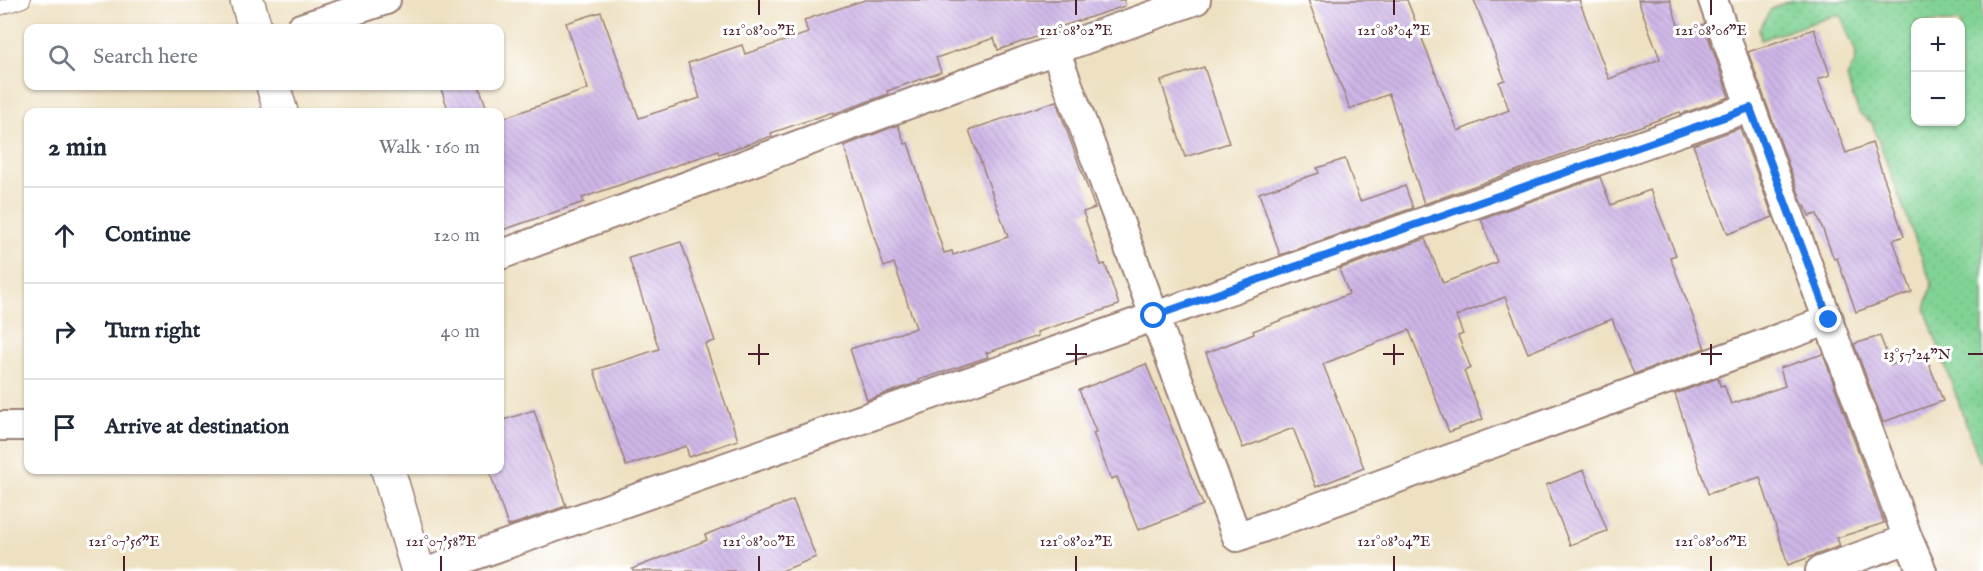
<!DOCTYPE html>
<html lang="en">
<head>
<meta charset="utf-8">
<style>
  body { margin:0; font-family:"IM FELL English",serif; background:#f2f2f3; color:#1f2937 }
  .controls { position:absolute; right:18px; top:18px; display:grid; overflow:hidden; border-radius:12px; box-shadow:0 2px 4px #0004 }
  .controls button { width:54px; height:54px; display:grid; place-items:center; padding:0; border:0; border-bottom:2px solid #e0e1e3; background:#fff; color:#1f2937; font:30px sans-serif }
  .stop { position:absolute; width:18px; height:18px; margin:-14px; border:4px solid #1a73e8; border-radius:50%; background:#fff }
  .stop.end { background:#1a73e8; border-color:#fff; box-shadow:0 2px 6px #0008 }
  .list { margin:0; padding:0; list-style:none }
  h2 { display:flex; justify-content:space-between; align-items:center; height:78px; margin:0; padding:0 24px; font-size:26px }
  h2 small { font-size:20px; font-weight:400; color:#747a83 }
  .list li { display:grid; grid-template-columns:39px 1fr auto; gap:18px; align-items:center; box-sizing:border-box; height:96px; padding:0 24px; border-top:2px solid #e0e1e3 }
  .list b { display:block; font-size:22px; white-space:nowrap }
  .list em { font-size:20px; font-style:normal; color:#747a83 }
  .icon { flex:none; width:33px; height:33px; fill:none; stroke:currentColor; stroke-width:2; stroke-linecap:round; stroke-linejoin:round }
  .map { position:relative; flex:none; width:1983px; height:571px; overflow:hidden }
  .search { position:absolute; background:#fff; box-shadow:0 2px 4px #0004; left:24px; top:24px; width:480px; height:66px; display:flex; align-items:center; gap:15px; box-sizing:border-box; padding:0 21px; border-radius:12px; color:#747a83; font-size:22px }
  .panel { position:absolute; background:#fff; box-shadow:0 2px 4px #0004; left:24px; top:108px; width:480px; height:366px; border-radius:12px }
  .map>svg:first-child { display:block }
</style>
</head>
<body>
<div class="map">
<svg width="1983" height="571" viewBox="0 0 1983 571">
  <defs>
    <pattern id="grass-dots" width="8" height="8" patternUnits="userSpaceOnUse" patternTransform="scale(1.5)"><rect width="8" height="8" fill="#81d394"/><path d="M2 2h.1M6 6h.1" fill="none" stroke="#71b580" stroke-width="1.8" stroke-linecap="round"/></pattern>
    <pattern id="building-back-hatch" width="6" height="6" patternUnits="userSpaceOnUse" patternTransform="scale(1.5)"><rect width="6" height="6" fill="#ceb6e7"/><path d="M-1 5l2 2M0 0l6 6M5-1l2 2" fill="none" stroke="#b29cc6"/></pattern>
  </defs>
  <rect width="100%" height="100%" fill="#fff"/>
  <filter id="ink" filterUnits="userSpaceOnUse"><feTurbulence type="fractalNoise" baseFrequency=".0167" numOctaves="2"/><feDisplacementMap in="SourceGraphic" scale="12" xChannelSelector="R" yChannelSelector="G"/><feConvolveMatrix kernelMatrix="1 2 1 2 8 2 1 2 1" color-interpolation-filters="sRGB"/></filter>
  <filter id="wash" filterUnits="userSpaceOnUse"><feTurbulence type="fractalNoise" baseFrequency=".008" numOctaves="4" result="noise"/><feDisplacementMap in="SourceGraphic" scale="24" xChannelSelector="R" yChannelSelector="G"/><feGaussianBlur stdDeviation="1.35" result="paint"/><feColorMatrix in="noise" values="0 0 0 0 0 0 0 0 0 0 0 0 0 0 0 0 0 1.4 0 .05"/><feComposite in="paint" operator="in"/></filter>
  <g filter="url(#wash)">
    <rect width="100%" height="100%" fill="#eee1c2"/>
    <path fill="url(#grass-dots)" stroke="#667960" stroke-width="1.5" fill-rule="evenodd" d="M 1791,0 L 1983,0 L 1983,460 L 1980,462 L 1925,309 L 1932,285 L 1872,123 L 1859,113 L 1851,92 L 1847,76 L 1855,62 L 1856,53 L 1841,16 L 1833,16 L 1761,40 L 1759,30 L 1771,9 ZM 1916,22 L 1960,22 L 1960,122 L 1916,122 Z"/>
    <g id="blocks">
      <g fill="url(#building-back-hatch)">
        <path d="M 865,0 L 1124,0 L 1125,6 L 1041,33 L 1042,35 L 998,50 L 994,38 L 936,58 L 941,72 L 887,91 L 888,94 L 833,114 L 833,112 L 771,133 L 772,136 L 719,154 L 718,151 L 582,198 L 584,202 L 500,231 L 500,119 L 588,89 L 566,23 L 601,12 L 639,118 L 700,98 L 688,63 L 742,45 L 745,54 L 808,33 L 804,20 Z"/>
        <path d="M 1308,0 L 1407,0 L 1458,131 L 1509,110 L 1499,82 L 1505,80 L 1474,0 L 1579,0 L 1609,79 L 1660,59 L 1638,0 L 1670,0 L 1681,34 L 1704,24 L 1729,97 L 1681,114 L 1680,112 L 1424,204 L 1389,94 L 1350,109 Z"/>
        <path d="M 1814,29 L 1830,75 L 1818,79 L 1846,153 L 1872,143 L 1904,236 L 1893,240 L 1912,292 L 1856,312 L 1837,258 L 1834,259 L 1817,214 L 1809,216 L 1805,205 L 1803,205 L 1748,52 Z"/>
        <path d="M 1204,67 L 1229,143 L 1185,157 L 1161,81 Z"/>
        <path d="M 440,86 L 479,86 L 488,112 L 449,112 Z"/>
        <path d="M 1056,101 L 1095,208 L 1083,212 L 1101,265 L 1105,264 L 1119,305 L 1037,332 L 1038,336 L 986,353 L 988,357 L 919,380 L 919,382 L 867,400 L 850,349 L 916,328 L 894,263 L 884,267 L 844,146 L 898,125 L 905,144 L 908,143 L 944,253 L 952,251 L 953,255 L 1008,237 L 969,130 Z"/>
        <path d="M 1740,128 L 1773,217 L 1728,234 L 1693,145 Z"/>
        <path d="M 1345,159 L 1360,201 L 1405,186 L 1413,208 L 1280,255 L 1259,193 L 1319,173 L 1317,168 Z"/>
        <path d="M 1600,177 L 1611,205 L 1650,190 L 1676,255 L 1670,257 L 1705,348 L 1634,374 L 1612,319 L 1528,353 L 1505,297 L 1456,316 L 1463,334 L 1458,336 L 1471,368 L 1464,371 L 1483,419 L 1449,432 L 1409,330 L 1323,364 L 1364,468 L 1316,487 L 1293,428 L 1243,448 L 1206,353 L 1254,334 L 1253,331 L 1349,294 L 1339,269 L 1425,239 L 1443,283 L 1497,262 L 1481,219 Z"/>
        <path d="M 681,242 L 715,341 L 705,344 L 738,440 L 689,457 L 686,446 L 626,466 L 594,370 L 659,349 L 629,258 Z"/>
        <path d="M 1880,336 L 1891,365 L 1925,353 L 1943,401 L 1883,422 L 1854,344 Z"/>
        <path d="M 1823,354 L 1884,523 L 1837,538 L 1840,546 L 1788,565 L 1760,477 L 1708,494 L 1675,394 L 1718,378 L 1720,386 L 1724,385 L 1731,404 L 1785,386 L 1780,368 Z"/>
        <path d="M 1146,364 L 1203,505 L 1138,530 L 1117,477 L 1111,479 L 1093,433 L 1096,432 L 1079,390 Z"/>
        <path d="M 534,410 L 566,506 L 508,526 L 489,470 L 500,470 L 500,421 Z"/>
        <path d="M 1584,470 L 1607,531 L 1570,545 L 1546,485 Z"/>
        <path d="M 793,500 L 816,557 L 782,571 L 633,571 L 632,569 L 707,540 L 705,535 Z"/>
      </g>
    </g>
  </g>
  <g filter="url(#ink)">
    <use href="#blocks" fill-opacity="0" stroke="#9c8076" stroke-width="1.5"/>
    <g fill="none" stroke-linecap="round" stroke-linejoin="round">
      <g stroke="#9c8076" stroke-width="16">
        <path id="service" d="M 0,8 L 23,0"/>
      </g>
      <g stroke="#9c8076" stroke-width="32">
        <g id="minor">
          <path d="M 1713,0 C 1775,181 1843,359 1908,539 L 1922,571"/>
          <path d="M 301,28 L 386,0"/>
          <path d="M 1055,50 L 1237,537 L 1829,320"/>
          <path d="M 500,255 L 1055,50 L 1196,0"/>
          <path d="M 0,426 L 28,426"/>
          <path d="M 430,571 L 1750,107"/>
          <path d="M 1820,571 L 1908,539"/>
        </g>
      </g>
      <g stroke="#9c8076" stroke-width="36">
        <g id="tertiary">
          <path d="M 247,0 L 255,28"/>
          <path d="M 273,86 L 281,112"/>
          <path d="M 388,470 L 418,571"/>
        </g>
      </g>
      <use href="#service" stroke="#fff" stroke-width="14"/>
      <use href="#minor" stroke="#fff" stroke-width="28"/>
      <use href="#tertiary" stroke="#fff" stroke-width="33"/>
    </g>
  </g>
  <g fill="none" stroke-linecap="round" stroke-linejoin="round" filter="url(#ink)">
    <path stroke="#1a73e8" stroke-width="8" d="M 1154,316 L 1750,108 L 1829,320"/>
  </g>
  <path fill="none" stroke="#4a1f2b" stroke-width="2" d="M 759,0 L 759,15M 1076,0 L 1076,15M 1394,0 L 1394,15M 1711,0 L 1711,15M 759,344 L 759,365M 1076,344 L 1076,365M 1394,344 L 1394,365M 1711,344 L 1711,365M 748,354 L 769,354M 1066,354 L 1087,354M 1383,354 L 1404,354M 1701,354 L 1722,354M 1968,354 L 1983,354M 124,556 L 124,571M 441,556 L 441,571M 759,556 L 759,571M 1076,556 L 1076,571M 1394,556 L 1394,571M 1711,556 L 1711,571"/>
  <g font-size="15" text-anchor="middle" fill="#4a1f2b" stroke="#fff" stroke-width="6" stroke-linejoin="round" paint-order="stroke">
    <text x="759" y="35">121°08'00"E</text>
    <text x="1076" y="35">121°08'02"E</text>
    <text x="1394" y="35">121°08'04"E</text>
    <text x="1711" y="35">121°08'06"E</text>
    <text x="1917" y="359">13°57'24"N</text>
    <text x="124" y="546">121°07'56"E</text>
    <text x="441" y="546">121°07'58"E</text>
    <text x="759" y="546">121°08'00"E</text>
    <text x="1076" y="546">121°08'02"E</text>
    <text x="1394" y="546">121°08'04"E</text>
    <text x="1711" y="546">121°08'06"E</text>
  </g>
</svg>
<div class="controls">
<button>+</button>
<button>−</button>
</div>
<div class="stop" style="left:1154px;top:316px"></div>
<div class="stop end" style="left:1829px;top:320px"></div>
<div class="search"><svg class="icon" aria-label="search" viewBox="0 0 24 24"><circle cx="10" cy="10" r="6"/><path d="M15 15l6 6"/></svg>Search here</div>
<section class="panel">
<h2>2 min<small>Walk · 160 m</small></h2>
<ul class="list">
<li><svg class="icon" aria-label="ahead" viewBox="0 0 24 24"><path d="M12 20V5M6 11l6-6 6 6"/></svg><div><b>Continue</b></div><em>120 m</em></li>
<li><svg class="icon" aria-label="right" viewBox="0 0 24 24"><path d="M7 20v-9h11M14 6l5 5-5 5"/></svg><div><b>Turn right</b></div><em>40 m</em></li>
<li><svg class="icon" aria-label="arrive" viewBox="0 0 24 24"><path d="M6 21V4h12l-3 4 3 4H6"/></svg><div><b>Arrive at destination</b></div></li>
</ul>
</section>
</div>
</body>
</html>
